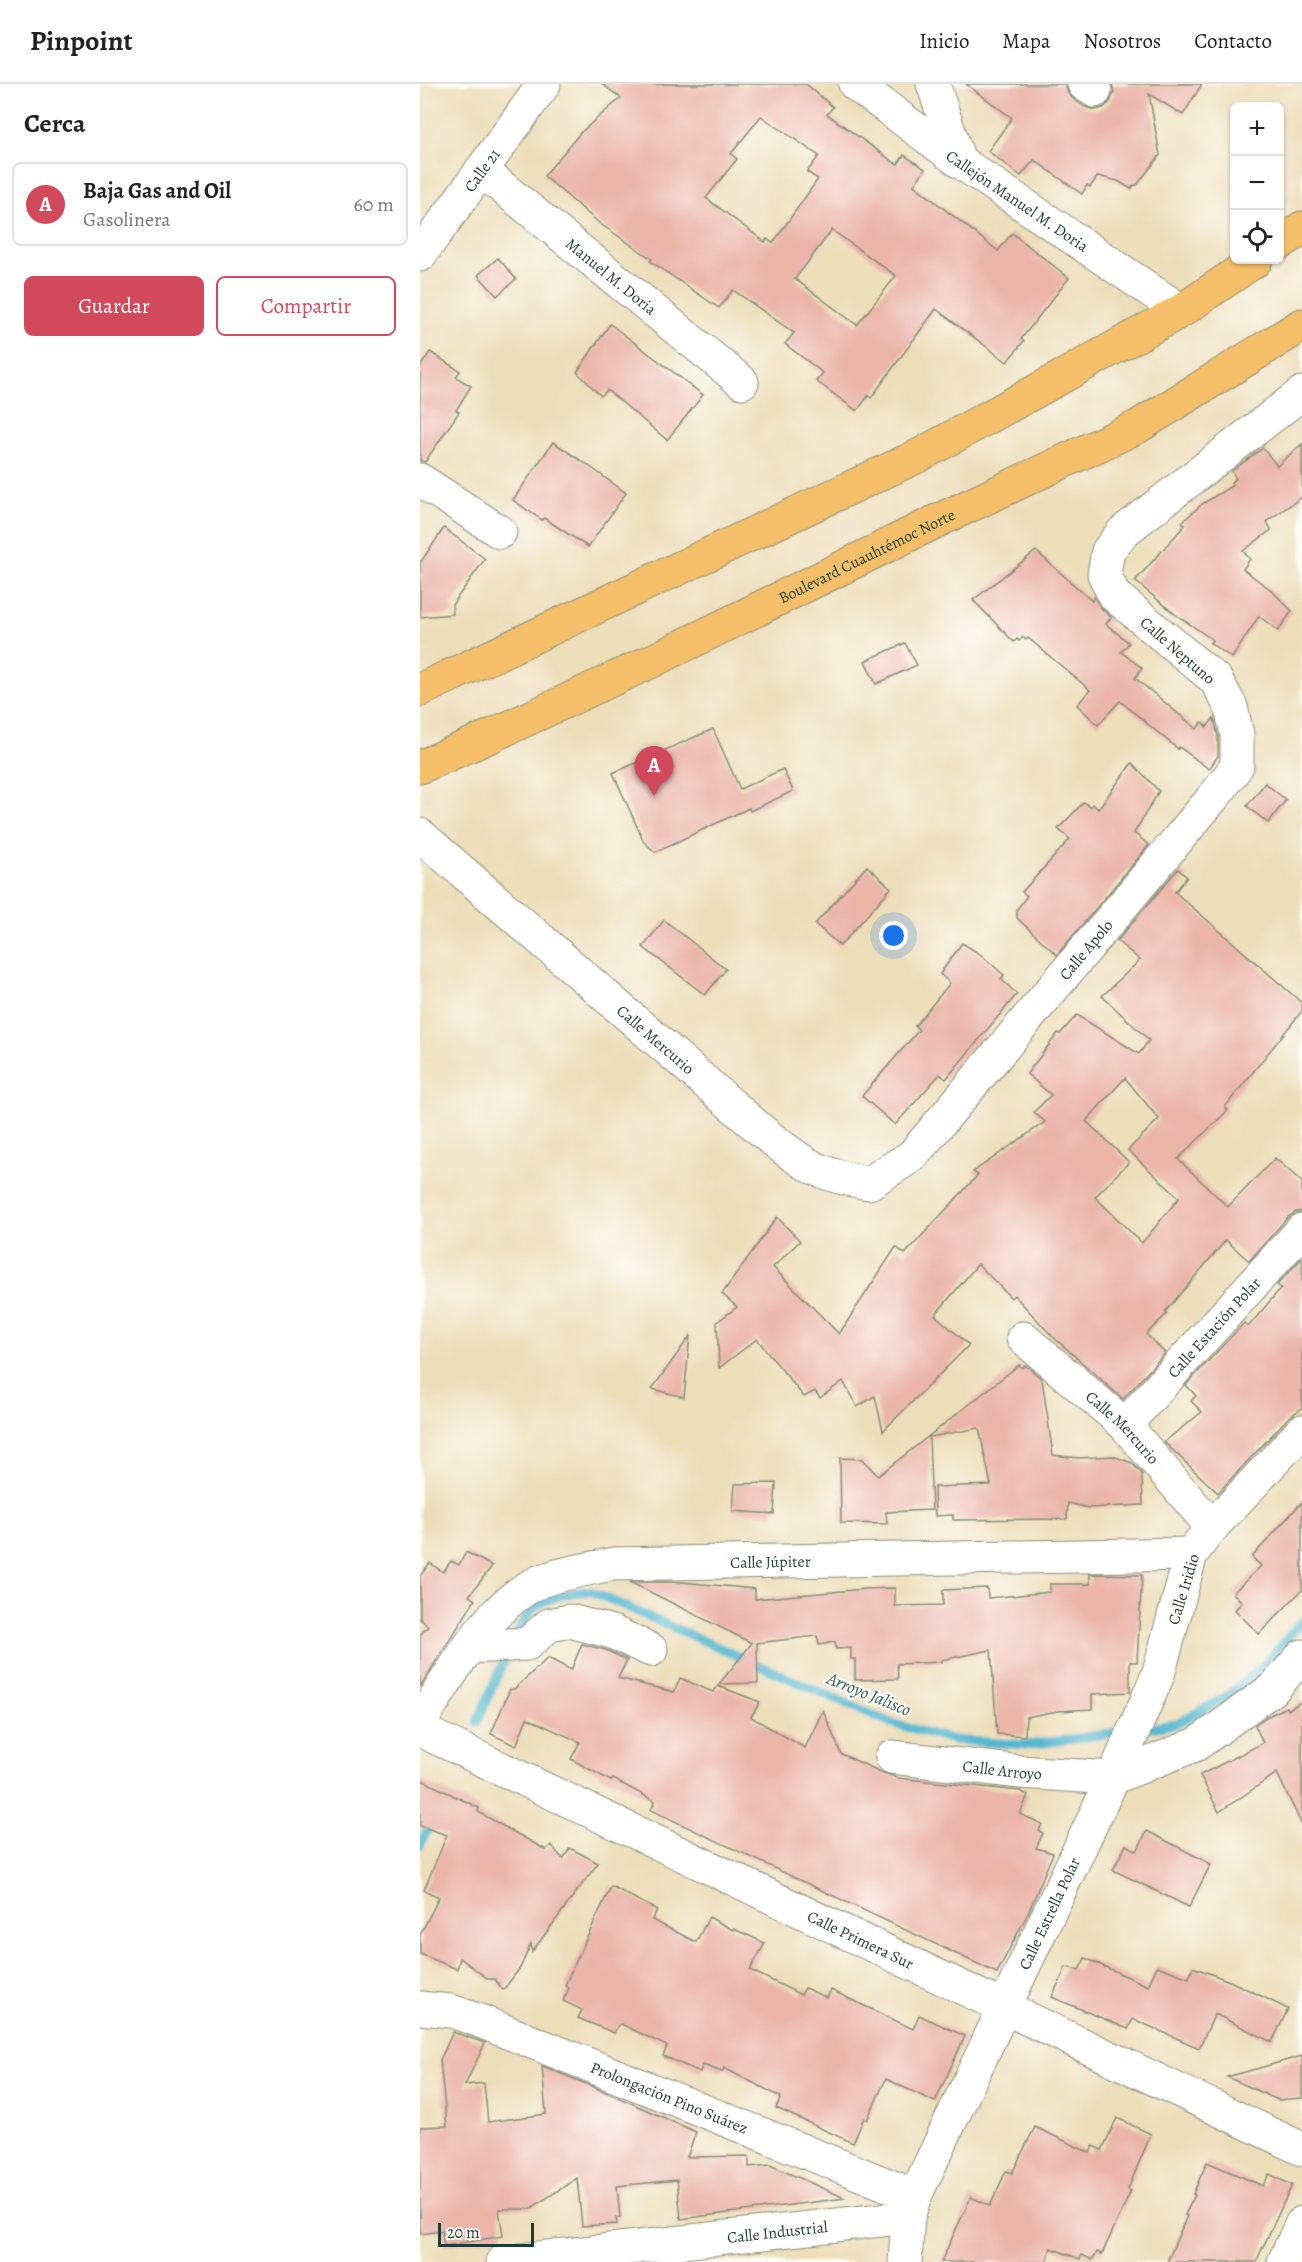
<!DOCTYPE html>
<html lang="es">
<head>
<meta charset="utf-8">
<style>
  body { margin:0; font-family:Alegreya,serif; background:#f6f6f6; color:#222 }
  .controls { position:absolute; right:18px; top:18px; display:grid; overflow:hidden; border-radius:9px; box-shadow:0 2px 4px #0004 }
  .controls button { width:54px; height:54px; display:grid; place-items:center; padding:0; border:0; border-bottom:2px solid #e0e0e0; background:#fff; color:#222; font:30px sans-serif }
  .scale { position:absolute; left:18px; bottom:15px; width:96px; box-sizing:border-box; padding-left:6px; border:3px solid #1f3d34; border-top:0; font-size:16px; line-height:21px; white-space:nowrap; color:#1f3d34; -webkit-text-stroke:4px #fdfcf7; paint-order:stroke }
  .you { position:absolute; left:474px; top:852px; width:21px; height:21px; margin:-15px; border:4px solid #fff; border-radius:50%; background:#1a73e8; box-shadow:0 0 0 9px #1a73e833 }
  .badge { display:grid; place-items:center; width:39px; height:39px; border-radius:50%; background:#d1495b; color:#fff; font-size:20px; font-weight:700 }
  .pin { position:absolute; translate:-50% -50px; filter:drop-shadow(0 2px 3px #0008) }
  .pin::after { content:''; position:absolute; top:32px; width:21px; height:18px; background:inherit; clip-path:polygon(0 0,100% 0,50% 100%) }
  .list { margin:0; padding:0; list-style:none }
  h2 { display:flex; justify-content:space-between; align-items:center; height:78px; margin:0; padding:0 24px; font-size:26px }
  h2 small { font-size:20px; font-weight:400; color:#767676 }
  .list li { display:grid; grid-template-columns:39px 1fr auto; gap:18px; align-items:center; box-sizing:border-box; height:84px; margin:0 12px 12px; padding:0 12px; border:2px solid #e0e0e0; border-radius:9px }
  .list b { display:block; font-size:22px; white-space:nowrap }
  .list p { margin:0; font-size:20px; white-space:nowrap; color:#767676 }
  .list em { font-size:20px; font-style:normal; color:#767676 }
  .actions { display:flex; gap:12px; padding:18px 24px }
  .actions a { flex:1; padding:14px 0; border:2px solid #d1495b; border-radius:9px; text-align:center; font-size:21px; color:#d1495b }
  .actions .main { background:#d1495b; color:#fff }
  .icon { flex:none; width:33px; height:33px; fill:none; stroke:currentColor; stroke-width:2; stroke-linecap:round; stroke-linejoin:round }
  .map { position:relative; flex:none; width:882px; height:2178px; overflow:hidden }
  header { display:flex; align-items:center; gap:36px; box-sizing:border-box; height:84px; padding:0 30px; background:#fff; border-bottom:2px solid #e0e0e0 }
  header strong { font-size:28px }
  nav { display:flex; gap:33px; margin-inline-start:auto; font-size:21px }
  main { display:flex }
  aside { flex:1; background:#fff }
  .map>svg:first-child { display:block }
</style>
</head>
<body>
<header>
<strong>Pinpoint</strong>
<nav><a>Inicio</a><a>Mapa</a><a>Nosotros</a><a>Contacto</a></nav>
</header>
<main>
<aside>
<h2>Cerca<small></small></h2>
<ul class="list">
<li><span class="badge">A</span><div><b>Baja Gas and Oil</b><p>Gasolinera</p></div><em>60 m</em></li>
</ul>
<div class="actions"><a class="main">Guardar</a><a>Compartir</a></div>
</aside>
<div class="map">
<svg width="882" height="2178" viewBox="0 0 882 2178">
  <rect width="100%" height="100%" fill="#fdfcf7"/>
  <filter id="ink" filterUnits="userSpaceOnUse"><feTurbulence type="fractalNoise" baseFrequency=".0167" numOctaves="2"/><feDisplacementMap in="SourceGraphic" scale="12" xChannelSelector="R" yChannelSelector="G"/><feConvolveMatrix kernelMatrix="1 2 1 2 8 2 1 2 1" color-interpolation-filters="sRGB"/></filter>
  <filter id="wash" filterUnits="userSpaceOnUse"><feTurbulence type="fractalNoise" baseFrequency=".008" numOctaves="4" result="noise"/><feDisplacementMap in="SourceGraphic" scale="24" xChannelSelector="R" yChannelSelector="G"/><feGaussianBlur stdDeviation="1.35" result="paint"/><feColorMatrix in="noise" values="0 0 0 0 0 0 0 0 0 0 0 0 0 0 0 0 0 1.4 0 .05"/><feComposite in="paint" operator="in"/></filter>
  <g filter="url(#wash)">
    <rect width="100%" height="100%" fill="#eddeba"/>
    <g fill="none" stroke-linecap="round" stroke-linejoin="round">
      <g stroke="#52b7d0" stroke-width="9">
        <path d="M 94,1555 C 110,1517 131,1510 170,1507 L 471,1639 L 534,1656 L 609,1661 L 706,1647"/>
        <path d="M 57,1638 L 88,1567"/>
        <path d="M 723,1645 L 755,1640 L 804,1614 L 838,1587 L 882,1537"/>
        <path d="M 0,1761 L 12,1735"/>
      </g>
    </g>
    <g id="blocks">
      <g fill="#ebb5aa" fill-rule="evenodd">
        <path d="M 182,0 L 386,0 L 413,23 L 407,30 L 475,79 L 478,80 L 484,71 L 505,85 L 494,101 L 578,167 L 592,149 L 649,194 L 601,255 L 604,257 L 587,278 L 516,225 L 451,314 L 448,312 L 437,327 L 396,297 L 403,289 L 365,260 L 374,249 L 313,206 L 299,224 L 230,177 L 232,175 L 179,139 L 124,92 L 160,49 L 201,14 ZM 341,32 L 399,72 L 387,88 L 398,95 L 353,159 L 347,155 L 345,158 L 286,114 L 317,75 L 311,70 ZM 412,146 L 476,192 L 437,241 L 375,195 Z"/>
        <path d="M 546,0 L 645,0 L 648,9 L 653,15 L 665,23 L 675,26 L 683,24 L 690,18 L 694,8 L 692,0 L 782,0 L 763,31 L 729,10 L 740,71 L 717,101 L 714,101 L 711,105 L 698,97 L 678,92 L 670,103 L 667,101 L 662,110 L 614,76 L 601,92 L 568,67 L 592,34 Z"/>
        <path d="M 78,174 L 96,195 L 77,212 L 58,191 Z"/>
        <path d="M 190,240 L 283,311 L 247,356 L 187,306 L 181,312 L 157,288 Z"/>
        <path d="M 10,268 L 40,287 L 36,293 L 51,302 L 36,326 L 39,328 L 5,378 L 0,377 L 0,283 Z"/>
        <path d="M 133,358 L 165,379 L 206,409 L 168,463 L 124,434 L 122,436 L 93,416 Z"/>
        <path d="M 882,360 L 882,413 L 847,437 L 851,446 L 823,467 L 830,475 L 823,485 L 851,506 L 872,527 L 858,547 L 839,532 L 812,574 L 790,559 L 793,556 L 755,530 L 715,497 L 765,441 L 762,438 L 782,420 L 813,401 L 811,398 L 816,395 L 812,387 L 843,364 L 857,382 Z"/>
        <path d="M 24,444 L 65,475 L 32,521 L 33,530 L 0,533 L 0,479 Z"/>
        <path d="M 616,467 L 672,517 L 674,513 L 682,525 L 691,533 L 686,540 L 709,559 L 701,568 L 722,584 L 715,594 L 777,645 L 782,638 L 787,643 L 794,634 L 798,652 L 798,672 L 789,685 L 759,663 L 758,665 L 700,617 L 678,641 L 657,621 L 670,606 L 608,554 L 606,556 L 603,553 L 599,557 L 597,555 L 594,558 L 553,516 Z"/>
        <path d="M 485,559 L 497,581 L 456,600 L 445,577 Z"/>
        <path d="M 293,645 L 320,705 L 363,685 L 373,707 L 330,727 L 329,724 L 235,768 L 224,758 L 193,689 Z"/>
        <path d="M 712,679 L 739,707 L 714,749 L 729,761 L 637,871 L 597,834 L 597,825 L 607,812 L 602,808 L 650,755 L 638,745 L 664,718 L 670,723 L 673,720 L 678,725 Z"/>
        <path d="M 845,699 L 866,716 L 848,739 L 827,722 Z"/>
        <path d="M 447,782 L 471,804 L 420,862 L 395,840 Z"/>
        <path d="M 758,785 L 767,793 L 755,808 L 882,919 L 882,927 L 805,1023 L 808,1026 L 758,1075 L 808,1123 L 855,1074 L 882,1098 L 882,1128 L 876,1128 L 868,1133 L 829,1177 L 806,1156 L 745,1228 L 747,1230 L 726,1250 L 745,1269 L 703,1315 L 632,1252 L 594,1211 L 591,1214 L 558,1180 L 515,1231 L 549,1261 L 463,1347 L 455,1312 L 437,1323 L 423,1297 L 400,1314 L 395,1307 L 384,1313 L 337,1255 L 299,1284 L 297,1238 L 317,1223 L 302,1210 L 357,1133 L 380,1157 L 353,1183 L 419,1250 L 476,1163 L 485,1170 L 558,1091 L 553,1088 L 625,1038 L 614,1028 L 631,1011 L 607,990 L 638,949 L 640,950 L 657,931 L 719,970 L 729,956 L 682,912 L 720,876 L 697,857 ZM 705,994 L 739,1035 L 708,1066 L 759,1114 L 722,1159 L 675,1113 L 709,1078 L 666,1037 Z"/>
        <path d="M 244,836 L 306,885 L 285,911 L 223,863 Z"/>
        <path d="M 542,859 L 560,870 L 584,891 L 581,895 L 597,910 L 526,995 L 520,990 L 475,1041 L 442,1012 L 499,946 L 495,942 L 530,899 L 520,890 Z"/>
        <path d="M 882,1174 L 882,1324 L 868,1334 L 798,1409 L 744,1358 L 782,1328 L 771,1317 L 776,1312 L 766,1301 L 824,1239 L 828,1243 L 861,1204 L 857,1201 Z"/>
        <path d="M 270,1252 L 264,1313 L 232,1305 Z"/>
        <path d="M 599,1281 L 602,1284 L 605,1281 L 622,1295 L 633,1371 L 659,1374 L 693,1372 L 712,1379 L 722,1390 L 723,1421 L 668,1424 L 648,1419 L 647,1435 L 533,1436 L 533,1431 L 515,1432 L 514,1403 L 571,1401 L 559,1344 L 509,1353 L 512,1426 L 466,1428 L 467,1440 L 421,1439 L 420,1374 L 442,1375 L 458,1392 Z"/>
        <path d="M 356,1399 L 354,1430 L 313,1427 L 315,1400 Z"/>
        <path d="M 882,1418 L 882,1506 L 839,1550 L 815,1526 L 822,1518 L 813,1509 L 841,1482 L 832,1473 Z"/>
        <path d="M 46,1468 L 72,1482 L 49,1512 L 55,1516 L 0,1603 L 0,1551 L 8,1542 L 0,1535 L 0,1492 L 10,1479 L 23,1488 L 31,1477 L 39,1481 Z"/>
        <path d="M 670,1490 L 722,1491 L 717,1578 L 710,1578 L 710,1608 L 672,1610 L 672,1625 L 638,1627 L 606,1633 L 605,1652 L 577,1650 L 571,1566 L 521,1576 L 521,1578 L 477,1580 L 478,1595 L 435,1596 L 435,1575 L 431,1575 L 431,1564 L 416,1565 L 415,1558 L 399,1561 L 397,1552 L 337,1559 L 338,1599 L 299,1600 L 332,1559 L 210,1498 L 262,1498 L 335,1505 L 335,1515 L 444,1505 L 475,1504 L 475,1522 L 523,1521 L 523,1506 L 567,1504 L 568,1514 L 630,1508 L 630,1500 L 670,1500 Z"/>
        <path d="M 162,1560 L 186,1566 L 207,1576 L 198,1594 L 254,1608 L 260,1594 L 293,1608 L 298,1602 L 340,1618 L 331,1633 L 385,1664 L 403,1626 L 421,1670 L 461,1688 L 478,1694 L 600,1707 L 608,1711 L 600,1730 L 622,1740 L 619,1747 L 623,1749 L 616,1764 L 633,1769 L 609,1827 L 577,1889 L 231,1726 L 235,1717 L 193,1695 L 191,1697 L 151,1675 L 160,1658 L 107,1634 L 96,1662 L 71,1650 L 90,1605 L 94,1605 L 128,1574 L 151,1586 Z"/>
        <path d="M 882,1617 L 882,1741 L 857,1689 L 799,1728 L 780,1691 L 843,1659 L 835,1641 L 846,1633 L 867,1623 L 868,1626 Z"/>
        <path d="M 0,1695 L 59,1724 L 58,1728 L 126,1766 L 131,1761 L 143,1775 L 150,1764 L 178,1779 L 112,1868 L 111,1860 L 100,1884 L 83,1906 L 75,1895 L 68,1895 L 40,1874 L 37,1885 L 0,1870 L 0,1851 L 19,1813 L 4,1806 L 27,1751 L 0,1742 Z"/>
        <path d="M 727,1747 L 791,1780 L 769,1823 L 693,1786 L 706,1761 L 717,1767 Z"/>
        <path d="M 191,1802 L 237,1826 L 232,1836 L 276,1858 L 289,1833 L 313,1846 L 314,1845 L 345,1859 L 330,1886 L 381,1911 L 385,1904 L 407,1914 L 411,1906 L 493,1945 L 499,1931 L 545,1952 L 515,2018 L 466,1995 L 447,2036 L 444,2034 L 433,2059 L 356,2024 L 361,2013 L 304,1984 L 302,1988 L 283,1981 L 280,1988 L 243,1972 L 247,1962 L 201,1940 L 198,1941 L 194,1949 L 158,1934 L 162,1926 L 143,1917 L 149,1904 L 145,1901 Z"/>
        <path d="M 665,1874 L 728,1902 L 737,1882 L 769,1894 L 773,1883 L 812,1898 L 868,1925 L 852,1958 L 795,1930 L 779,1964 L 713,1935 L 708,1945 L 632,1913 L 646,1883 L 659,1886 Z"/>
        <path d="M 33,1948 L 65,1959 L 45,2001 L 64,1999 L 68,2038 L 126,2030 L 122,1982 L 193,2011 L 276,2048 L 267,2073 L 329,2072 L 329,2083 L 350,2081 L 425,2114 L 261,2135 L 257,2096 L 197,2102 L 200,2134 L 196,2134 L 197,2140 L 162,2142 L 157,2094 L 110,2125 L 79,2125 L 83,2152 L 24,2162 L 22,2147 L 0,2150 L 0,2043 L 27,2042 L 20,1976 Z"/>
        <path d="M 882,1972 L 882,2014 L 858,2016 L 807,1993 Z"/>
        <path d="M 697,2034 L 731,2050 L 708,2105 L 711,2107 L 682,2170 L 677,2168 L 672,2176 L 662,2171 L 660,2175 L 631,2164 L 626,2178 L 521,2178 L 551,2113 L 570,2122 L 586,2087 L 592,2089 L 615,2043 L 670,2069 L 673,2062 L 682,2066 Z"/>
        <path d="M 787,2078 L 843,2102 L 849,2090 L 872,2101 L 836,2178 L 747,2178 L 767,2132 L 765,2131 L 775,2111 L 773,2110 Z"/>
      </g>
    </g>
  </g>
  <g filter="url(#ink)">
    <use href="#blocks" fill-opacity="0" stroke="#868e77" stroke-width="1.5"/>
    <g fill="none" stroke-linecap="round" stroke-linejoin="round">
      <g stroke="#868e77" stroke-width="35">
        <g id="minor">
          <path id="s1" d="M 435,0 L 539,77 L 761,227"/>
          <path d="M 513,0 L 539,77"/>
          <path d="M 664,0 L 675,7"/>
          <path id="s2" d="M 61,86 L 322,298"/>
          <path d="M 0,396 L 80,448"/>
          <path id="s3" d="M 0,751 L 343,1048 C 383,1080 397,1091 449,1099 L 492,1072 L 796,710 L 817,682 L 817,650 L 811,623 L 796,596 L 694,511 L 684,490 L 688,467 L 703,448 L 882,309"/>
          <path id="s4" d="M 603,1254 L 705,1341 L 792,1443"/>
          <path id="s5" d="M 705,1341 L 882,1146"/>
          <path d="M 50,1563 L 107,1560 L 129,1541 L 150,1537 L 192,1548 L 231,1566"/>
          <path id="s6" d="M 0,1638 C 32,1590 67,1520 121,1497 C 144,1488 170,1485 193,1480 L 771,1470"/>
          <path id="s7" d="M 0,1646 L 882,2065"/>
          <path id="s8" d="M 472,1673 L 600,1688 L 693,1694 L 777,1660 L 854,1604 L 882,1572"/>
          <path id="s9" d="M 0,1924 L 31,1927 L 60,1937 L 495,2112"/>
          <path id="s10" d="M 83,2178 L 488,2133"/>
          <path id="s11" d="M 485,2178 L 488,2133 L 495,2112 L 693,1694 L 738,1591 L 771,1470 L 792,1443 L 882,1347"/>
          <path d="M 864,2178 L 882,2139"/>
        </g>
      </g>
      <g stroke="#868e77" stroke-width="35">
        <g id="tertiary">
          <path id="s12" d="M 0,171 L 124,0"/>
        </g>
      </g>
      <g stroke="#868e77" stroke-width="35">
        <g id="primary">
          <path d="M 860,159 L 882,144"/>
          <path d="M 0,606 L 500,371 L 761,227 L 836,176"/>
          <path id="s13" d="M 0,683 L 73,651 L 232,577 L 521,435 L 717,343 L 882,241"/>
        </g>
      </g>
      <use href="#minor" stroke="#fff" stroke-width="33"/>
      <use href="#tertiary" stroke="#fff" stroke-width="33"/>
      <use href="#primary" stroke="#f6c06b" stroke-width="33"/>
    </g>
  </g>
  <g text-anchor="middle" stroke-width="4.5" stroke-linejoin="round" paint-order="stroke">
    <g font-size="16" fill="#1f3d34" stroke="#fdfcf7">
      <text dy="6" stroke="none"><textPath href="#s12" startOffset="105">Calle 21</textPath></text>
      <text dy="6" stroke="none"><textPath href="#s1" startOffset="200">Callejón Manuel M. Doria</textPath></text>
      <text dy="6" stroke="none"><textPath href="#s2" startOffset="168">Manuel M. Doria</textPath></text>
      <text dy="6" stroke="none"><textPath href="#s13" startOffset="494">Boulevard Cuauhtémoc Norte</textPath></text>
      <text transform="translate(758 566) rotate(41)" y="6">Calle Neptuno</text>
      <text dy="6" stroke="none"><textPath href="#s3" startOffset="894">Calle Apolo</textPath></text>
      <text dy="6" stroke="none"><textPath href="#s3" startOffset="312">Calle Mercurio</textPath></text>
      <text dy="6" stroke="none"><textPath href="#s5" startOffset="132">Calle Estación Polar</textPath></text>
      <text dy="6" stroke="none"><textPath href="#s4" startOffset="134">Calle Mercurio</textPath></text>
      <text dy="6" stroke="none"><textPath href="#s6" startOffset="420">Calle Júpiter</textPath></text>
      <text transform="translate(763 1505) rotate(-73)" y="6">Calle Iridio</text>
      <text dy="6" stroke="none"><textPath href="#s8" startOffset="111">Calle Arroyo</textPath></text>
      <text dy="6" stroke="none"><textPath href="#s11" startOffset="380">Calle Estrella Polar</textPath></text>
      <text dy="6" stroke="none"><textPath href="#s7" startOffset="488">Calle Primera Sur</textPath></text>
      <text dy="6" stroke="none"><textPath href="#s9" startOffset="266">Prolongación Pino Suárez</textPath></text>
      <text dy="6" stroke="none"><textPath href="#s10" startOffset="276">Calle Industrial</textPath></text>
    </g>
    <g font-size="18" font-style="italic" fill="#2e6263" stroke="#fdfcf7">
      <text transform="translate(449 1610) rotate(22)" y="6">Arroyo Jalisco</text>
    </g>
  </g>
</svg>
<div class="controls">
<button>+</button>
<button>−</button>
<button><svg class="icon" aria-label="locate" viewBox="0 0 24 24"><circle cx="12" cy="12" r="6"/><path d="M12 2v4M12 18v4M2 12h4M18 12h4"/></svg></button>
</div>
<div class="scale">20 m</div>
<div class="you"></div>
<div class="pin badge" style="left:234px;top:712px">A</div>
</div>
</main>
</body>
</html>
